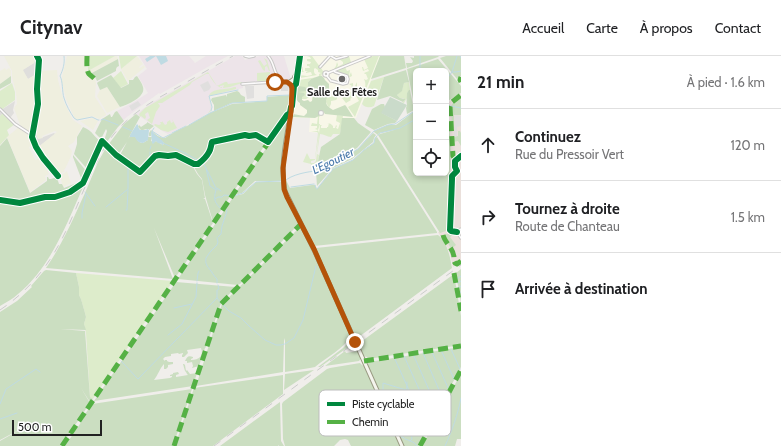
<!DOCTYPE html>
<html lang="fr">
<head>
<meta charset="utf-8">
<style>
  body { margin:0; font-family:Cabin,sans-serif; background:#f6f6f6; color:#202124 }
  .controls { position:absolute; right:12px; top:12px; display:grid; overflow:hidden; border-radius:6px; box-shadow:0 2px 6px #0003 }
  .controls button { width:36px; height:36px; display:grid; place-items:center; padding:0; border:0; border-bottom:1px solid #e0e0e0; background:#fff; color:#202124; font:20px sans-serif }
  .scale { position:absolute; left:12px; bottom:10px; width:90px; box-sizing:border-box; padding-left:4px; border:2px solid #222; border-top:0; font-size:11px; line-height:14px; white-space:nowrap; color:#222; -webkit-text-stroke:3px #fff; paint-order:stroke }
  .stop { position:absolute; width:12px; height:12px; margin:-9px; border:3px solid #b45309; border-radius:50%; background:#fff }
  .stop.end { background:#b45309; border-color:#fff; box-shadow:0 1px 4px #0008 }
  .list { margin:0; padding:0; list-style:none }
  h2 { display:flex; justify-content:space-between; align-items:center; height:52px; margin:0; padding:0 16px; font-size:17px }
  h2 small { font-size:13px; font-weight:400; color:#757577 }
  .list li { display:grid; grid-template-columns:26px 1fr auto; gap:12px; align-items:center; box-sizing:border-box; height:72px; padding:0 16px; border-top:1px solid #e0e0e0 }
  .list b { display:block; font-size:15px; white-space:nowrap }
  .list p { margin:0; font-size:13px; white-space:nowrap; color:#757577 }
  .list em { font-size:13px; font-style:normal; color:#757577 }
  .icon { flex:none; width:22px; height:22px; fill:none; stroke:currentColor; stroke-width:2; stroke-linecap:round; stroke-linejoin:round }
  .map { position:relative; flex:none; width:461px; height:390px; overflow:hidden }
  header { display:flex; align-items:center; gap:24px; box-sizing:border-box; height:56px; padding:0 20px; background:#fff; border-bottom:1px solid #e0e0e0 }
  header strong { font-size:19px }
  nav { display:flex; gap:22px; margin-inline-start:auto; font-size:14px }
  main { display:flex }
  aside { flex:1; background:#fff }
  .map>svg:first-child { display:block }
</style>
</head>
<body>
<header>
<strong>Citynav</strong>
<nav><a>Accueil</a><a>Carte</a><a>À propos</a><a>Contact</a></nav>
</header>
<main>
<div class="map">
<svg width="461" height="390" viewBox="0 0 461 390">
  <rect width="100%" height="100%" fill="#f0eeeb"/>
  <g fill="#dfdedc">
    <path d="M 38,2 L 39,5 L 38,17 L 28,23 L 22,14 L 34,7 L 35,3 Z"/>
    <path d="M 285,26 L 288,27 L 289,29 L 288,35 L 281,35 L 281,27 Z"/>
    <path d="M 15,45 L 13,54 L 14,57 L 10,62 L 4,57 L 0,60 L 0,54 L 1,54 Z"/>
    <path d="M 34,71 L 38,83 L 54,77 L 55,78 L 37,92 L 33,80 Z"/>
  </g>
  <g fill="#ede4e9">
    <path d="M 139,0 L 189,0 L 195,7 L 206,0 L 228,0 L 213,8 L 160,38 L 159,37 L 141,50 L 123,64 L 117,55 L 134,46 L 148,37 L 138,20 L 147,13 Z"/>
    <path d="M 235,0 L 242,0 L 245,4 L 250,2 L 260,0 L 265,0 L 268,1 L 270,5 L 277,24 L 242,26 L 243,32 L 209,40 L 209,42 L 212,52 L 210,56 L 193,66 L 168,78 L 164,76 L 136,58 L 151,47 Z"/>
    <path d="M 270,0 L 284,0 L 291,23 L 284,24 L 278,20 L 272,2 Z"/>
  </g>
  <path fill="#f8f7e8" d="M 300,0 L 381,0 L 356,62 L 342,62 L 340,78 L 309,76 L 310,62 L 294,62 L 292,58 Z"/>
  <path fill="#eae0db" d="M 461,38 L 461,205 L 453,211 L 449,194 L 438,176 L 449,174 L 451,102 L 449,46 Z"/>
  <g fill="#efefdf">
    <path d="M 4,0 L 37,0 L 38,2 L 35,3 L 34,7 L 23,14 L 28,23 L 38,17 L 37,36 L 37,48 L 31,77 L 20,69 L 14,52 L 17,48 L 16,36 L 12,21 L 12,15 Z"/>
    <path d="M 67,0 L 86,0 L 87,17 L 88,18 L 94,22 L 96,26 L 95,41 L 106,58 L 106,59 L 99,63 L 92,60 L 76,64 L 75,63 L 66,43 L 62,27 L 62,21 Z"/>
    <path d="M 115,0 L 117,0 L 118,3 L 90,18 L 89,17 L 88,15 Z"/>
    <path d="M 137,0 L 143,8 L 139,11 L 140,12 L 144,9 L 145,11 L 128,25 L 121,13 Z"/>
    <path d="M 5,12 L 6,14 L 9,12 L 11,15 L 11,20 L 0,28 L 0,15 Z"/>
    <path d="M 57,14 L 58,24 L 64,46 L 73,64 L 82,70 L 74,86 L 68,90 L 72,95 L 71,100 L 66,111 L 64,114 L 65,115 L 58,119 L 37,92 L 57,76 L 55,75 L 42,80 L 43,82 L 38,83 L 34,71 L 39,48 L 38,37 L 39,15 Z"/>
    <path d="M 107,31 L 120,51 L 107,57 L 97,40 L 100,34 Z"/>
    <path d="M 93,62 L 98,65 L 93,74 L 80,65 Z"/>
    <path d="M 19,71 L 27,76 L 33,90 L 29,91 L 35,104 L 38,103 L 36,97 L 39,96 L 41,101 L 42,102 L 49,118 L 45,120 L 46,124 L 30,136 L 7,81 Z"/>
    <path d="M 67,115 L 71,127 L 63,131 L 60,120 Z"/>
  </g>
  <g fill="#ddeccb">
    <path d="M 87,0 L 115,0 L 88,15 Z"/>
    <path d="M 119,0 L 137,0 L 121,13 Z"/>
    <path d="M 307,0 L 312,0 L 323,15 L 323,18 L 321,19 L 322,20 L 319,20 L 319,18 L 321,17 L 318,16 L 318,14 L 315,12 L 314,13 L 314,16 L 315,18 L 317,19 L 300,22 L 301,11 L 303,11 L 303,15 L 304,16 L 301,16 L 300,19 L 307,20 L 312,19 L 311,16 L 306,17 L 306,16 L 308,15 L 305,15 L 305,12 L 310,12 L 309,10 L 307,10 L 307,8 L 310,8 L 311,6 L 307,5 L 307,3 L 311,3 L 310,1 Z"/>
    <path d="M 348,0 L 349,0 L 351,6 L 352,7 L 344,10 L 344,9 L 338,12 L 338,13 L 335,14 L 334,13 L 336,10 L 337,6 L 338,9 L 337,11 L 343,8 L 343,6 L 339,3 L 344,3 Z"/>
    <path d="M 373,0 L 379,0 L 355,61 L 348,51 L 359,45 L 351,31 L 352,30 L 349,28 L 353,27 L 353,31 L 355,32 L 356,31 L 355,30 L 357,26 L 357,31 L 359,32 L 360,30 L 361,30 L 360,32 L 362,33 L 363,31 L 364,31 L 363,34 L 362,34 L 362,35 L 360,39 C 365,36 367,29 364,23 L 366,24 L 368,23 L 366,18 L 365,18 L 364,17 L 369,15 L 368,13 L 363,15 L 362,11 L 363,11 L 364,14 L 368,12 L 364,3 Z"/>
    <path d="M 264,2 L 267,4 L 270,15 L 269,15 L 267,10 L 265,11 L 265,15 L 263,14 L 258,5 L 260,4 L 264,10 L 267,8 Z"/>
    <path d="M 345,11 L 347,15 L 350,14 L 349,21 L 351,16 L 352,20 L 348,22 L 347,20 L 335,16 L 336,15 Z"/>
    <path d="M 121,15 L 128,28 L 120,32 L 113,22 Z"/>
    <path d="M 208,16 L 217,30 L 225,26 L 227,26 L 228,28 L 242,26 L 242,27 L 230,31 L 223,32 L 224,29 L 220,30 L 220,31 L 222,31 L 222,32 C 216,31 211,23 209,18 L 206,18 L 192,26 L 190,29 L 162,47 L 158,47 L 160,50 L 156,56 L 152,68 L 147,64 L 150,62 L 148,56 L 145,58 L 146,61 L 145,63 L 141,60 L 140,61 L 139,58 L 145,52 Z"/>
    <path d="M 270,16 L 270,18 L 267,20 L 267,25 L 257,25 L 257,17 Z"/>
    <path d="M 318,21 L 311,23 L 308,26 L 309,30 L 317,33 L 317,36 L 306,43 L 302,43 L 302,41 L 297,36 L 295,49 L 293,51 L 297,24 L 298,24 L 299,26 L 299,24 Z"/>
    <path d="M 384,21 L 374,50 C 370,52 365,52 362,48 L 371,25 Z"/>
    <path d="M 409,26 L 410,34 L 407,37 L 407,42 L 404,47 L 402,47 L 405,44 L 403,42 L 400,42 L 397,39 L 402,34 L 404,27 Z"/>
    <path d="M 12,27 L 15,36 L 15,44 L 1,54 L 0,52 L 0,35 Z"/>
    <path d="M 234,31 L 236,31 L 236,33 L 209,40 C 208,47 213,49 210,56 L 193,66 C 197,63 205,60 209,56 C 215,50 204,41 212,36 C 218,32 227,34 234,31 Z"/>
    <path d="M 352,35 L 353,39 L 354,39 L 355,40 L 350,43 L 351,44 L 346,47 L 342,42 L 348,37 L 349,38 Z"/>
    <path d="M 338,39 L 340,41 L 337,41 L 337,43 L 336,44 L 331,45 L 331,48 L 329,52 L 326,46 L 327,40 L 330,41 Z"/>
    <path d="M 3,57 L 15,68 L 7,74 L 9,79 L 0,89 L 0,60 Z"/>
    <path d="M 320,59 L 320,60 L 319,61 L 319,68 L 320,68 L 318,74 L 319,77 L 315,104 L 311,105 L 311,107 L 314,107 L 316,105 L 320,69 L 322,69 L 321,70 L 321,72 L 327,72 L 327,71 L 328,71 L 329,67 L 327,67 C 330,67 331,68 333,70 L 333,72 L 335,72 L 336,69 L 337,70 L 336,72 L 338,73 L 340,67 L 336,65 L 337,59 L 343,60 L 340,78 L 333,78 L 331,81 C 327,81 324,78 320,78 L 317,98 L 319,99 L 317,110 L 318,113 L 315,114 L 314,111 L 311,109 L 311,108 L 303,106 L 307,97 L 310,103 L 315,103 L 318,77 L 317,76 L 311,75 L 317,75 L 318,74 L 315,73 L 317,72 L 317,70 L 311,70 L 312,67 L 317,68 L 318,60 Z"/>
    <path d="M 172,63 L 177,72 L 168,76 L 161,74 L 154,69 L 155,68 L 159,69 L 161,68 L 160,66 L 162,66 L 162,65 L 165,69 L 167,68 L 167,66 L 170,64 L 171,67 L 173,66 Z"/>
    <path d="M 76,217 L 173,225 L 93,343 L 90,341 L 86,277 L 84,268 L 86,261 L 85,257 L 81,243 L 79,239 L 79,231 Z"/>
  </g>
  <g fill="#cbdec1">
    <path d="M 380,0 L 404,0 L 406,12 L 371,23 Z"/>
    <path d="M 414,0 L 439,0 L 438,1 L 407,12 L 406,7 L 412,7 L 413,5 L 410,1 L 414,2 Z"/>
    <path d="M 446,0 L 461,0 L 461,20 L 457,23 L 440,2 Z"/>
    <path d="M 118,3 L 119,10 L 117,11 L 116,13 L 116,15 L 97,25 L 95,21 L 90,18 Z"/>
    <path d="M 438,3 L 461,30 L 461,37 L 446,46 L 446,15 L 420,15 L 420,9 Z"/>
    <path d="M 420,9 L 420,15 L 416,15 L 416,52 L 415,53 L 407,13 Z"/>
    <path d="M 406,14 L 409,26 L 404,27 L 402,35 L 397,39 L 400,42 L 405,43 L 405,44 L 403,46 L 390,40 L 377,44 L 384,21 Z"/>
    <path d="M 111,19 L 121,32 L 129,28 L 129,24 L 133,24 L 135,21 L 137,20 C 139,23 142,27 143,31 C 146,41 127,49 120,51 L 107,31 L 100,34 L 97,27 L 98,26 Z"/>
    <path d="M 11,20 L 11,27 L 0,33 L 0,28 Z"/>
    <path d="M 319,20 L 322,20 L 324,22 L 325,24 L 329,28 C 329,32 329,36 328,39 C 325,47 325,49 333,54 L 345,49 L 346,50 L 353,61 L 325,58 L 323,55 L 319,56 L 319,60 L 315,62 L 292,61 L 293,58 L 304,60 L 307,57 L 307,54 L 300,49 L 300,47 C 294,44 297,36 298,30 L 305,31 L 307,33 L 307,35 L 298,36 L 304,37 L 305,39 L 302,41 L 302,44 L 304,45 L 308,44 L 310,46 L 312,45 L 313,38 L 317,36 L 317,33 C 314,31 311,32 308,30 L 308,26 L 311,23 Z"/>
    <path d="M 409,34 L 410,34 L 414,54 L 407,58 L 406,52 L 407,49 C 406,45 407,41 407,37 Z"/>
    <path d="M 237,35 L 239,36 L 241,39 L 245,41 L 245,46 L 231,47 L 214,55 L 214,49 L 211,44 L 212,42 L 226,39 L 227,41 L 227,38 Z"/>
    <path d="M 291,39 L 289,52 L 267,85 L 256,79 L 251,80 L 245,78 L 213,85 L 210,87 L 210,94 L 201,105 L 192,101 L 200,106 L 198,107 L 193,107 L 175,98 L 167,100 L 157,98 L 154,100 L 140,115 L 121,101 L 120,99 L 127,86 L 118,99 L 108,89 L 124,68 L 136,58 L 140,61 L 128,83 L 130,80 L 131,81 L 135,80 C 137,83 138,87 143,87 L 148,84 L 148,81 L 152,81 L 151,85 L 154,86 L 156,85 L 163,89 L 164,87 L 155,80 L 152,75 L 151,80 L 149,80 L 149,77 L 151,74 C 155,78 159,82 165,82 L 176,75 L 189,69 L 210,57 L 232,48 L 267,45 L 267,41 Z"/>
    <path d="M 461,41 L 461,59 L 454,59 L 454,72 L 452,72 L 451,51 L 452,48 Z"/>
    <path d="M 448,46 L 451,96 L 449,174 L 440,177 L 378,79 L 380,78 L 394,74 L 379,77 L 378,79 L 374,76 L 374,75 L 388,69 L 396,69 L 416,54 L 416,117 L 446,117 L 446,48 Z"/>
    <path d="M 381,48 L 384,48 L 385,51 L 382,57 L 397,65 L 395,67 L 388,68 L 374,74 L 365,69 L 372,53 Z"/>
    <path d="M 117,55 L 124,65 L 118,71 L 106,87 L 104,85 L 107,75 L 106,73 L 101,83 L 95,77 L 102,63 L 110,58 L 111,61 L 112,61 L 115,56 Z"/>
    <path d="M 289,59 L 281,114 L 282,125 L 255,125 L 242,137 L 234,139 Z"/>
    <path d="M 342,62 L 354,62 L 358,67 L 371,76 L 357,92 L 318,113 L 317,110 L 321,91 L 340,78 Z"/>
    <path d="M 147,66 L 154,70 L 149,74 L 149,73 L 146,73 L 143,74 L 141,74 L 138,71 L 139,69 L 141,71 L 147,67 Z"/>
    <path d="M 83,71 C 94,76 93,80 101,86 L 88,114 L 74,98 L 77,88 L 77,81 Z"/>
    <path d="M 458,75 L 460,75 L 461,77 L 461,90 L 458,85 L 453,86 L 453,81 L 458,80 Z"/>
    <path d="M 373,77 L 376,79 L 374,82 L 373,86 L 352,103 L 333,112 L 317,130 L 316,116 L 358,93 Z"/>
    <path d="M 245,80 L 250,81 L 256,80 L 267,86 L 213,166 L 205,139 L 202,123 L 198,118 L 194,111 L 187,105 L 196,109 L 201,107 L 210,96 L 211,94 L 211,88 L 212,87 Z"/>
    <path d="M 377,81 L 437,176 L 437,177 L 314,190 L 286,136 L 285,126 L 286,124 L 290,132 L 312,129 L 315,129 L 317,133 L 333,113 L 353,104 L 363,95 L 374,87 L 375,82 Z"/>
    <path d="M 7,82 L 30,137 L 47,125 L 47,121 L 48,121 L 49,123 L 51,123 L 54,122 L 55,116 L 58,120 L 57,122 L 59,128 L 62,128 L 64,132 L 79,126 L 85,127 C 67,166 52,210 18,238 C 13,243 6,246 0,250 L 0,90 Z"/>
    <path d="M 107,90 L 115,99 L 139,117 L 141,117 L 156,101 L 158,99 L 169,101 L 176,100 L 186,105 L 193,111 L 197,118 L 202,124 L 205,142 L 203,143 L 205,143 L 213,167 L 175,222 L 154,172 L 173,223 L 46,212 C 62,189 73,163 85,137 L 95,150 L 85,137 L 98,106 Z"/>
    <path d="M 73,99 L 87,116 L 83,125 L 80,124 L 81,122 L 73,101 Z"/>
    <path d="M 256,126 L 282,126 L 283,137 L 299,168 L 240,228 L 238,229 L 178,223 L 234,140 L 243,138 Z"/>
    <path d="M 301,170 L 313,195 L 351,280 C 343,293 327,301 315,311 L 310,312 L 285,316 L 285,282 L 284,285 L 283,316 L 196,330 L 222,248 Z"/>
    <path d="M 453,176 L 454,178 L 450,181 L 456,189 L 451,193 L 444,179 Z"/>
    <path d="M 438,179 C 448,187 450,201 452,212 L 356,283 L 316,193 L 316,192 Z"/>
    <path d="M 461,213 L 461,248 L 456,217 Z"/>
    <path d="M 46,214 L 76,217 L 79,231 L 79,239 L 81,243 L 85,257 L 86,261 L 84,268 L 86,274 L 60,273 L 1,281 L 60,273 L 85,275 L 90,341 L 93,343 L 90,346 L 81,332 L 90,347 L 61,390 L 0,390 L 0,385 L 30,368 L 0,384 L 0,256 L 17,245 L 32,231 L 31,230 L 44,215 Z"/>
    <path d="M 454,218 L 461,260 L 461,289 L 368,303 L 367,301 L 363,300 L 358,288 Z"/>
    <path d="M 176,226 L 235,231 L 234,233 L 221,247 L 206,291 L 205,292 L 199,310 L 192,312 L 193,310 L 192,306 L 187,307 L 187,305 L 185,305 C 187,301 188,299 193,301 L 193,302 L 191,303 L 191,304 C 199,304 204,300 201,292 L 187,294 L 188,297 L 184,301 L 182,301 L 182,299 L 183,298 L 183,297 L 179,298 L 178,297 L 171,298 L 171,300 L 165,301 L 163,303 L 165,305 L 165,304 L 167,304 L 167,305 L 169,306 L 173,306 L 173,308 L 168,309 L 168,311 L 166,313 L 164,313 L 164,308 C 160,312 158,319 154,324 L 170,322 L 172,321 L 172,320 L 170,320 L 170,319 L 173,318 L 173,317 L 178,316 L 179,318 L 176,319 L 176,321 L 188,319 L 187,318 L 186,316 L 185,315 L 183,308 L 184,308 L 185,309 L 186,315 L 187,314 L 190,318 L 197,317 L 193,330 L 94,345 Z"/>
    <path d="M 352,284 L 354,287 L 320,311 L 318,311 L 343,292 L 350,285 Z"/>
    <path d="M 461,291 L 461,311 L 419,390 L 403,390 L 367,309 L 369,306 Z"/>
    <path d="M 345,295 L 346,297 L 358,295 L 361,302 L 359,305 L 325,310 Z"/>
    <path d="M 360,307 L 362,309 L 364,310 L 400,390 L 351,390 L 348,384 L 345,383 L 340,384 L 334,390 L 285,390 L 283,383 L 282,348 L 283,346 L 327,313 L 330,312 Z"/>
    <path d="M 314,314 L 284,334 L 285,318 Z"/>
    <path d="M 461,317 L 461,383 L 457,383 L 455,390 L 422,390 Z"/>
    <path d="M 283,319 L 283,338 L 213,390 L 175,390 L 194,332 Z"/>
    <path d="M 192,333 L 173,390 L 65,390 L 84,362 L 83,361 L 92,348 Z"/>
    <path d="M 280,346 L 281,385 L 284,390 L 279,390 L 279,389 L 278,390 L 220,390 Z"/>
  </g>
  <path fill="#cadbca" d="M 390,41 L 407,49 L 397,65 L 381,57 Z"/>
  <g fill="#e0dfde">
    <path d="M 208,25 L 211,31 L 209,34 L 204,36 L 200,29 Z"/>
    <path d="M 245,30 L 254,30 L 254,42 L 247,43 Z"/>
    <path d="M 138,45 L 141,49 L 132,55 L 129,50 Z"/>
    <path d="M 455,59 L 461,60 L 461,70 L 457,71 L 457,80 L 454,81 Z"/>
  </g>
  <g fill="#bfdbe3">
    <path d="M 150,0 L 166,0 L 168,5 L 161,9 L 156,0 L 147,6 L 145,3 Z"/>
    <path d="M 137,68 L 138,69 L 138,71 L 140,74 L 145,74 L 148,73 L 149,74 L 148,84 L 143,87 C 139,87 136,84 135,81 L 130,81 L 130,79 Z"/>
    <path d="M 152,75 C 155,80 161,82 164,87 L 162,90 L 162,88 L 158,87 L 156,85 L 153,88 L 152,87 L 151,76 Z"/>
  </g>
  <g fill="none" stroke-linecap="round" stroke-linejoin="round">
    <g stroke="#bfdbe3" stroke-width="1">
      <path d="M 64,0 C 65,7 63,14 60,20 C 63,25 62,36 64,42 C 66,49 70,56 74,62 L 77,64 L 92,61 L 98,64 L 99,64"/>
      <path d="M 460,0 L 461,2"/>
      <path d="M 420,15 L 420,0"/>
      <path d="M 452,16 L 456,16 L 461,15"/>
      <path d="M 446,24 L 452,16 L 457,0"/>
      <path d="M 446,47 L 450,50"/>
      <path d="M 451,50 L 461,52"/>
      <path d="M 211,55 L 212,51 L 209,40 L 238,34"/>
      <path d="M 101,64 L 103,63 L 118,69"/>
      <path d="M 189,69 L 210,57 L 232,47 L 267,45 L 267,40 L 291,39"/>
      <path d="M 123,71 L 132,75"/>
      <path d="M 154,72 L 152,75 L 163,82 L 171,78"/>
      <path d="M 172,77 L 186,70"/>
      <path d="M 378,79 L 380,77 L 400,72 L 416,63"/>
      <path d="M 163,87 L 185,97 L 203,107 L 206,112 L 210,130 L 216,134 C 213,144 215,147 222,154 L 224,151"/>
      <path d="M 150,93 L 151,90"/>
      <path d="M 456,106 L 460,102"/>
      <path d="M 142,113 L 150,105 L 150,96"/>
      <path d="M 207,114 L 217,134"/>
      <path d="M 285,125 C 290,119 309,115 318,115 L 358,93 L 374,75 L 388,69 L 395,68 L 416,54"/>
      <path d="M 315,129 L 316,132"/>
      <path d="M 291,131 L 314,128"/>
      <path d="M 217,132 L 221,135"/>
      <path d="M 317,133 L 333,113 L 353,104 L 364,94 L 374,87 L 375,82 L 377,80"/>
      <path d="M 85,136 L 95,150"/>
      <path d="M 215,143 L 218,141 L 222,141 L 224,139 L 234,140 L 243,137 L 256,126 L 282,125"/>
      <path d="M 106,151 L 128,133 L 128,112 L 130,110"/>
      <path d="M 126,154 L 127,154 L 128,134"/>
      <path d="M 82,162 L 82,157 L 86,138"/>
      <path d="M 218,181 L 221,178 L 222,170 L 227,155 L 225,151"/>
      <path d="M 217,182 L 218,186 L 217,189 L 210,196 L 206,202 C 205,208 207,210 211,215 C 213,218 214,220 217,223 L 217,227"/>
      <path d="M 457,223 L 461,220"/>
      <path d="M 197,225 L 198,217 L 199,215"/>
      <path d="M 458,227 L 461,225"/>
      <path d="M 218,229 L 219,233 L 217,234 L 217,242 L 221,247"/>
      <path d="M 458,232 L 461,230"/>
      <path d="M 459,237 L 461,236"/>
      <path d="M 223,249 L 229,255 L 241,262 L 249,270 L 265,284 L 276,289 L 281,289 L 284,288"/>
      <path d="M 174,252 L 192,248"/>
      <path d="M 168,279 L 182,268 L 196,241 L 197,227"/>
      <path d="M 285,288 L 294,282 L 303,264 L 316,210"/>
      <path d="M 461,291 L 461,292"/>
      <path d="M 451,293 L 460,313"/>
      <path d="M 441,294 L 454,323"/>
      <path d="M 432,296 L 449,334"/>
      <path d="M 423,297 L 443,343"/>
      <path d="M 413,298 L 438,354"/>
      <path d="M 404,300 L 433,364"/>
      <path d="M 394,301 L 427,374"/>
      <path d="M 121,305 L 138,323 L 217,242"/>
      <path d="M 407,326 C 407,336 405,348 407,358 C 409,364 413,369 415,375 C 412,379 411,377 412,383 L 410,385"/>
      <path d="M 382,341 L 383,336 L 383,327 L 406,334"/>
      <path d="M 0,348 L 6,333 L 36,313 L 40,316"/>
      <path d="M 0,363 L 17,357"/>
      <path d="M 400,381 L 403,381 C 406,385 414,384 417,390"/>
      <path d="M 445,390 C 452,375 458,358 461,342"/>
    </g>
    <g stroke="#c9c8c7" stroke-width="3.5">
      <g id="minor">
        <path d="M 37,0 L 39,4 L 37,33 L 38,48 L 32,81 L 36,91 L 43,102 L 58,120"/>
        <path d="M 245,0 L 249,1 L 254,0"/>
        <path d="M 268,0 C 275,7 273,18 281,24"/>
        <path d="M 331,0 L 336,3 L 347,0"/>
        <path d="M 320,11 L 330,0"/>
        <circle cx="326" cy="18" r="2"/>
        <path d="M 328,17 L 370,0"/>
        <path d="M 327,20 L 331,25 L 332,25 L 343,28 L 347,27 L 348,23 L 347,20 L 335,16 L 334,15"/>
        <path d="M 242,28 L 290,25"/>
        <path d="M 0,53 L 15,68 L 32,79"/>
        <rect x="320" y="56" width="2" height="2"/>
        <path d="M 457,176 L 451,175 L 450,174 L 452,123 L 452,120 L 457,115 L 455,111 L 455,105 L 461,100"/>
        <path d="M 457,176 L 461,182"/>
        <path d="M 457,176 L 461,173"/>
      </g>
    </g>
    <g stroke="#999a82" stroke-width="5">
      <g id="secondary">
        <path d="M 299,0 L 295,26 L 294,31 C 292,63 278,104 285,135 L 315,196 L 402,390"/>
        <path d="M 292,33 L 290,26 L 294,23 L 295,20"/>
      </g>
    </g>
    <use href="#minor" stroke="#fdfcfc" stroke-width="1.5"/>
    <use href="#secondary" stroke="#f4f4ed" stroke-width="3"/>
    <g stroke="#ccc" stroke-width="1" stroke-dasharray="8 8" stroke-linecap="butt">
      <path d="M 0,254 C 24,238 43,217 57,192 C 68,173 76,152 85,131 C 94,113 101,94 114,78 C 132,56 156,43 180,30 C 197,20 215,10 233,0"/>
      <path d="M 214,390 L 461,209"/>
    </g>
    <g stroke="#55b145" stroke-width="5" stroke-dasharray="10 5" stroke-linecap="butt">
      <path d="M 87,0 C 87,5 86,14 89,18 C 92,21 95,22 97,26"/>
      <path d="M 461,21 L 460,24 L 461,26"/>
      <path d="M 456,104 L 453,100 L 450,51 L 452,46 L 461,39"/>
      <path d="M 443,179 C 445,187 454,193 454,202 L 453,203 L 455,207 L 457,208 L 461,205"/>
      <path d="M 454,217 L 461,255"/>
      <path d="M 364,305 L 461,290"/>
      <path d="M 62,390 L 270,84"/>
      <path d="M 174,390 L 221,248 L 301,168"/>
      <path d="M 420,390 L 461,314"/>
    </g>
    <g stroke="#fff" stroke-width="8">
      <g id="cycleway">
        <path d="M 37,0 L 39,4 L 37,33 L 38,48 L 32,81 L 36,91 L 43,102 L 58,120"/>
        <path d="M 0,144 L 20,147 L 45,141 L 55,141 L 70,136 L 83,127 L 102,85 L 116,99 L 140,116 L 155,100 L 159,99 L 168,100 L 176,99 L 194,108 L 198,108 C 202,105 207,100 209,96 C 211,93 211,89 212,86 L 245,79 L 249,80 L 256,79 L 268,86 L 287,59 L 290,57 L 291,51 L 292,50 L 294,30 L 296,28 L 300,0"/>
        <path d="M 457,176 L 451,175 L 450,174 L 452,123 L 452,120 L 457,115 L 455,111 L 455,105 L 461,100"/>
      </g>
    </g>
    <use href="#cycleway" stroke="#00873e" stroke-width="6"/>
  </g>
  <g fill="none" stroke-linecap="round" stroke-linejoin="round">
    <path stroke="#b45309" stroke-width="5" d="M 275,26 L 287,26 L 291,29 L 292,32 L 291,56 L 283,112 L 284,133 L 287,141 L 314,193 L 355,286"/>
  </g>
  <circle fill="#6a6968" stroke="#fff" stroke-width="1.5" cx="342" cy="23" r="4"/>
  <g text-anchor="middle" stroke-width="3" stroke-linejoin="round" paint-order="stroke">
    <g font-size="11" font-weight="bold" fill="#222" stroke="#fff">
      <text x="342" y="40">Salle des Fêtes</text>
    </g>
    <g font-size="12" font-style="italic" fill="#4a7aab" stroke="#fff">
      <text transform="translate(333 105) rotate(-26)" y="4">L'Egoutier</text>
    </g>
  </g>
  <rect x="319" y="334" width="132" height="46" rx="6" fill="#fff" stroke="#bdbdbd" stroke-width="1"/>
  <rect x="327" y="346" width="18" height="4" fill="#00873e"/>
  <rect x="327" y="364" width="18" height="4" fill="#55b145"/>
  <g font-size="11" fill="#222">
    <text x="352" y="352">Piste cyclable</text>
    <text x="352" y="370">Chemin</text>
  </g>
</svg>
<div class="controls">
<button>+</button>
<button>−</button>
<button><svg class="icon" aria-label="locate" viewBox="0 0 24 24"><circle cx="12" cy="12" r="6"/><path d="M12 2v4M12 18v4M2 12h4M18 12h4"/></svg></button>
</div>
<div class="scale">500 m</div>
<div class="stop" style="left:275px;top:26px"></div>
<div class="stop end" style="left:355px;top:286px"></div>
</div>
<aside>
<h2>21 min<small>À pied · 1.6 km</small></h2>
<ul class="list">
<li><svg class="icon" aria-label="ahead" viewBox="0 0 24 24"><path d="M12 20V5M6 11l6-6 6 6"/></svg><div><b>Continuez</b><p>Rue du Pressoir Vert</p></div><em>120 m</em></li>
<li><svg class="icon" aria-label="right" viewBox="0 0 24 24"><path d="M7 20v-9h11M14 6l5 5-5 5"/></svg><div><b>Tournez à droite</b><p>Route de Chanteau</p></div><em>1.5 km</em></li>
<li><svg class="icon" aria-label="arrive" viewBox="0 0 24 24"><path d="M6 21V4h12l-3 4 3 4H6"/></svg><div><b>Arrivée à destination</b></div></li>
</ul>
</aside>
</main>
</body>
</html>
